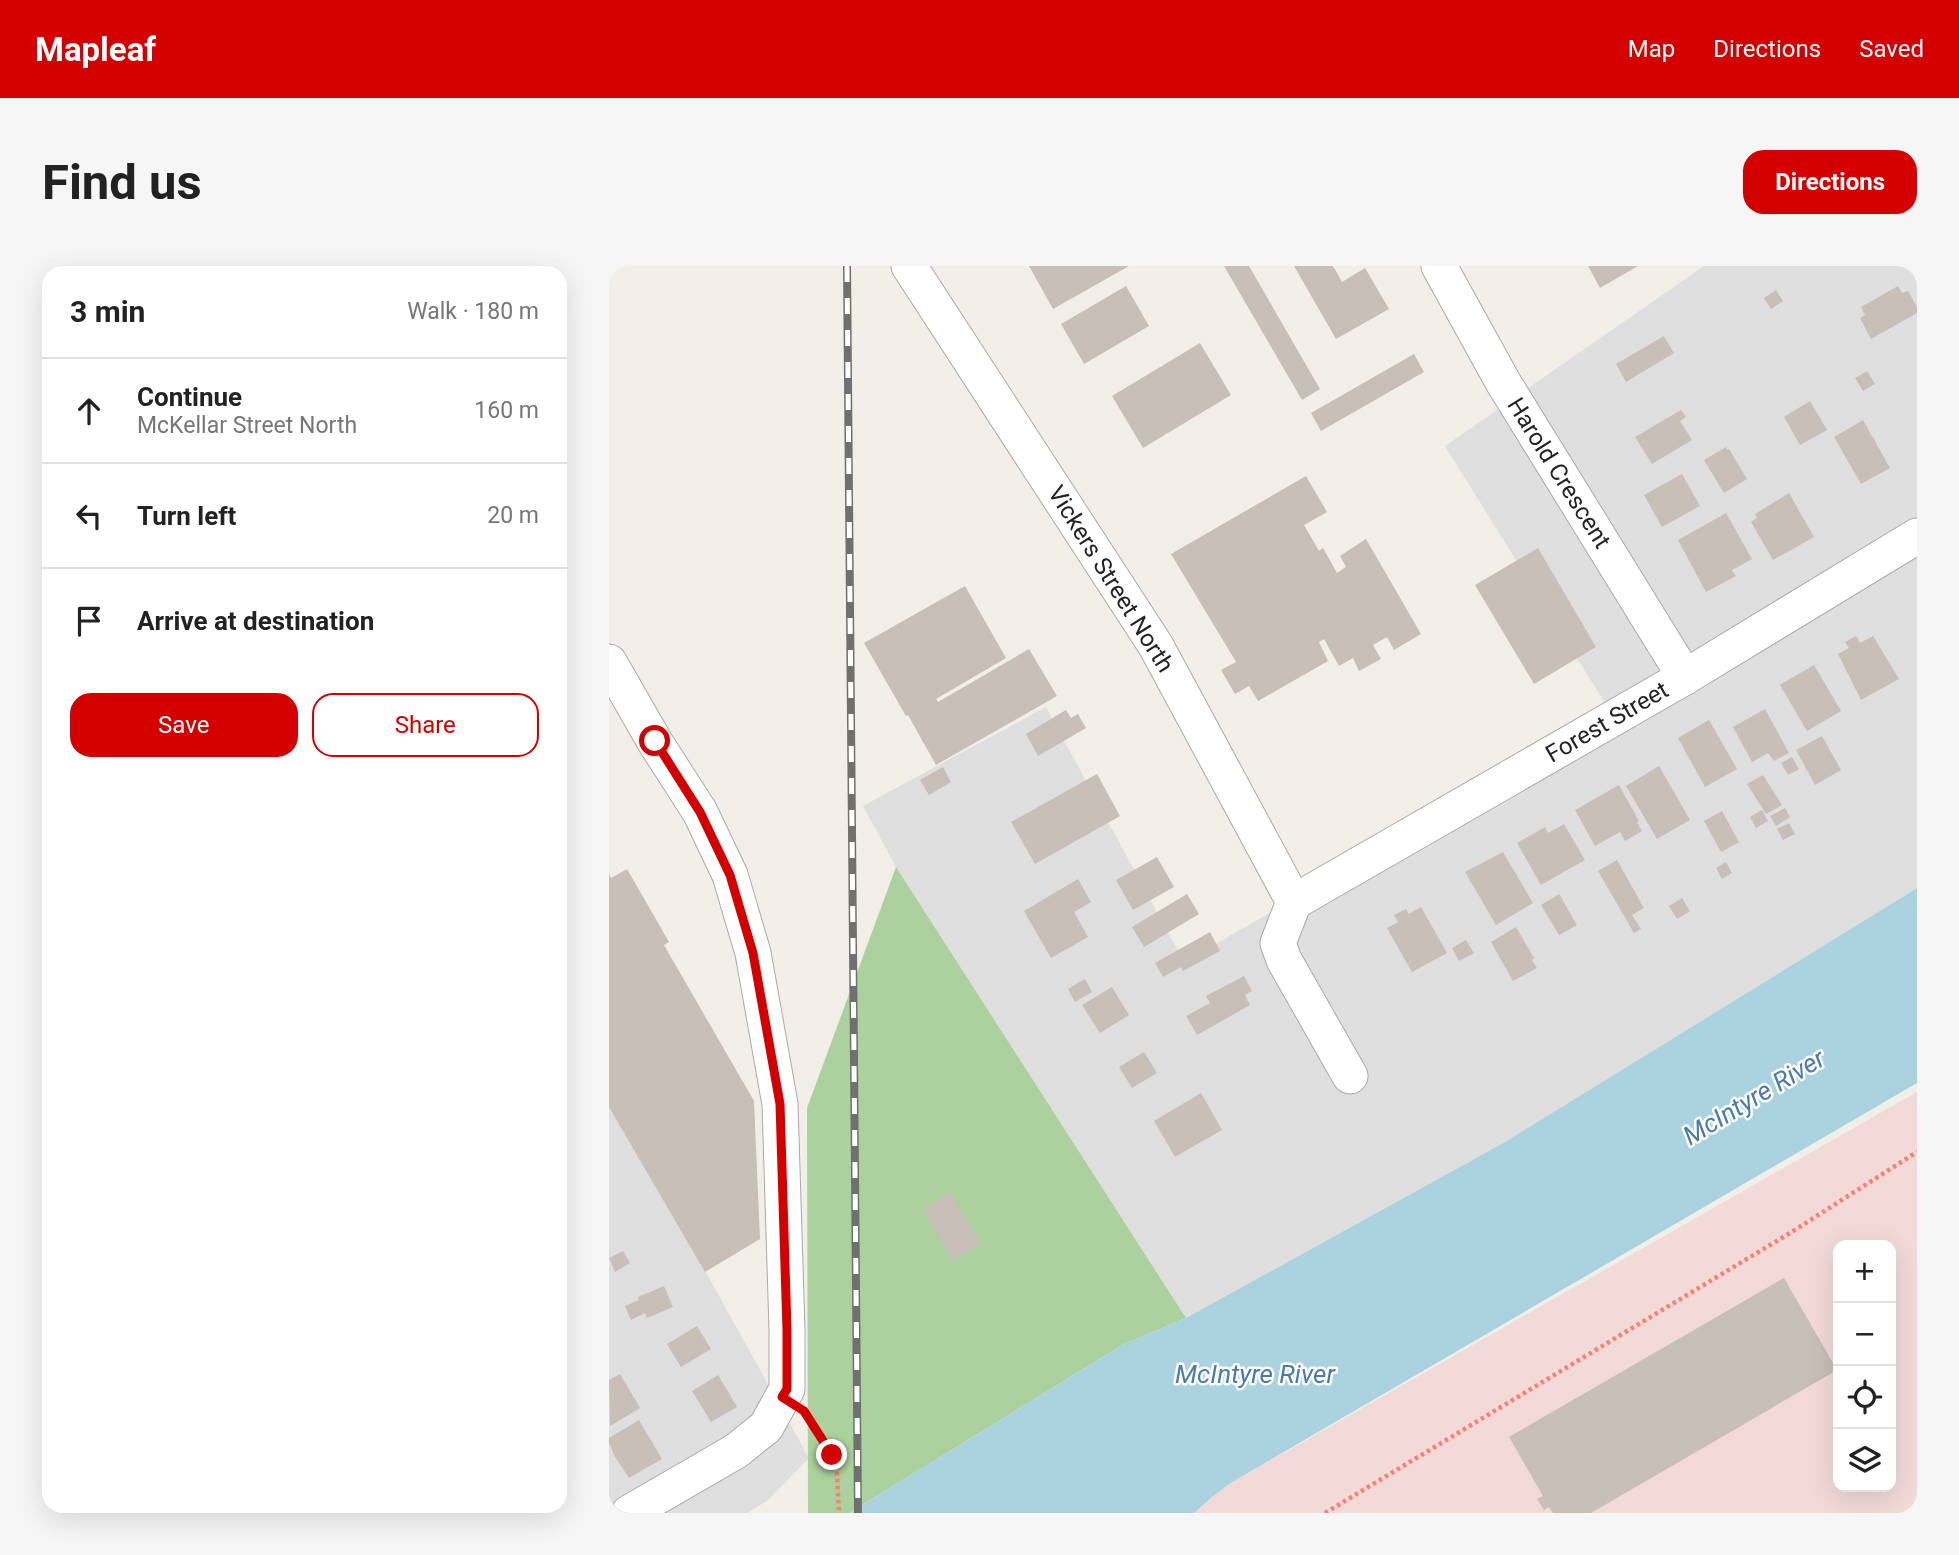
<!DOCTYPE html>
<html lang="en">
<head>
<meta charset="utf-8">
<style>
  body { margin:0; font-family:Roboto,sans-serif; background:#f6f6f6; color:#222 }
  .controls { position:absolute; right:21px; bottom:21px; display:grid; overflow:hidden; border-radius:14px; box-shadow:0 7px 28px #0002 }
  .controls button { width:63px; height:63px; display:grid; place-items:center; padding:0; border:0; border-bottom:2px solid #e0e0e0; background:#fff; color:#222; font:35px sans-serif }
  .stop { position:absolute; width:21px; height:21px; margin:-16px; border:5px solid #d40000; border-radius:50%; background:#fff }
  .stop.end { background:#d40000; border-color:#fff; box-shadow:0 2px 7px #0008 }
  .list { margin:0; padding:0; list-style:none }
  h2 { display:flex; justify-content:space-between; align-items:center; height:91px; margin:0; padding:0 28px; font-size:30px }
  h2 small { font-size:23px; font-weight:400; color:#767676 }
  .list li { display:grid; grid-template-columns:46px 1fr auto; gap:21px; align-items:center; box-sizing:border-box; height:105px; padding:0 28px; border-top:2px solid #e0e0e0 }
  .list b { display:block; font-size:26px; white-space:nowrap }
  .list p { margin:0; font-size:23px; white-space:nowrap; color:#767676 }
  .list em { font-size:23px; font-style:normal; color:#767676 }
  .actions { display:flex; gap:14px; padding:21px 28px }
  .actions a { flex:1; padding:16px 0; border:2px solid #d40000; border-radius:21px; text-align:center; font-size:24px; color:#d40000 }
  .actions .main { background:#d40000; color:#fff }
  .icon { flex:none; width:38px; height:38px; fill:none; stroke:currentColor; stroke-width:2; stroke-linecap:round; stroke-linejoin:round }
  .map { position:relative; flex:none; width:1308px; height:1247px; overflow:hidden; border-radius:21px }
  header { display:flex; align-items:center; gap:42px; box-sizing:border-box; height:98px; padding:0 35px; background:#d40000; color:#fff }
  header strong { font-size:33px }
  nav { display:flex; gap:38px; margin-inline-start:auto; font-size:24px }
  .intro { display:flex; align-items:center; justify-content:space-between; box-sizing:border-box; height:168px; padding:0 42px }
  h1 { margin:0; font-size:49px }
  .button { padding:18px 32px; border-radius:21px; background:#d40000; color:#fff; font-size:24px; font-weight:700 }
  main { display:flex; gap:42px; padding:0 42px }
  aside { flex:1; background:#fff; border-radius:21px; box-shadow:0 7px 28px #0002 }
  .map>svg:first-child { display:block }
</style>
</head>
<body>
<header>
<strong>Mapleaf</strong>
<nav><a>Map</a><a>Directions</a><a>Saved</a></nav>
</header>
<div class="intro"><h1>Find us</h1><a class="button">Directions</a></div>
<main>
<aside>
<h2>3 min<small>Walk · 180 m</small></h2>
<ul class="list">
<li><svg class="icon" aria-label="ahead" viewBox="0 0 24 24"><path d="M12 20V5M6 11l6-6 6 6"/></svg><div><b>Continue</b><p>McKellar Street North</p></div><em>160 m</em></li>
<li><svg class="icon" aria-label="left" viewBox="0 0 24 24"><path d="M17 20v-9H6M10 6l-5 5 5 5"/></svg><div><b>Turn left</b></div><em>20 m</em></li>
<li><svg class="icon" aria-label="arrive" viewBox="0 0 24 24"><path d="M6 21V4h12l-3 4 3 4H6"/></svg><div><b>Arrive at destination</b></div></li>
</ul>
<div class="actions"><a class="main">Save</a><a>Share</a></div>
</aside>
<div class="map">
<svg width="1308" height="1247" viewBox="0 0 1308 1247">
  <rect width="100%" height="100%" fill="#f2efe9"/>
  <g fill="#e0dfdf">
    <path d="M 1095,0 L 1308,0 L 1308,622 L 896,876 L 577,1052 L 287,601 L 254,540 L 437,441 L 575,696 L 1004,450 L 836,180 Z"/>
    <path d="M 0,832 L 200,1192 L 158,1235 L 138,1247 L 0,1247 Z"/>
  </g>
  <path fill="#f2dad9" fill-rule="evenodd" d="M 1308,826 L 1308,1247 L 585,1247 L 603,1231 L 620,1218 ZM 1229,979 L 1282,979 L 1282,1221 L 1229,1221 Z"/>
  <path fill="#add19e" d="M 287,601 L 577,1052 L 515,1078 L 240,1247 L 199,1247 L 198,842 Z"/>
  <path fill="#aad3df" d="M 1308,622 L 1308,817 L 620,1218 L 603,1231 L 585,1247 L 240,1247 L 515,1078 L 577,1052 L 896,876 Z"/>
  <g fill="#c7bfb8">
    <path d="M 420,0 L 520,0 L 444,43 Z"/>
    <path d="M 615,0 L 640,0 L 711,123 L 693,134 Z"/>
    <path d="M 685,0 L 724,0 L 733,16 L 756,2 L 780,43 L 727,73 Z"/>
    <path d="M 979,0 L 1029,0 L 991,22 Z"/>
    <path d="M 517,20 L 540,60 L 475,98 L 452,58 Z"/>
    <path d="M 1289,20 L 1293,27 L 1299,25 L 1308,41 L 1308,47 L 1262,73 L 1251,52 L 1256,49 L 1252,41 Z"/>
    <path d="M 1167,24 L 1174,35 L 1162,43 L 1155,32 Z"/>
    <path d="M 1055,70 L 1065,87 L 1017,116 L 1007,98 Z"/>
    <path d="M 591,77 L 622,129 L 534,182 L 503,130 Z"/>
    <path d="M 805,88 L 815,106 L 712,165 L 702,147 Z"/>
    <path d="M 1258,105 L 1266,118 L 1254,125 L 1246,112 Z"/>
    <path d="M 1201,135 L 1218,164 L 1191,179 L 1175,151 Z"/>
    <path d="M 1072,144 L 1077,151 L 1071,155 L 1083,174 L 1043,198 L 1026,171 Z"/>
    <path d="M 1254,154 L 1281,202 L 1252,218 L 1225,171 Z"/>
    <path d="M 1117,181 L 1118,184 L 1120,183 L 1138,213 L 1115,227 L 1095,194 Z"/>
    <path d="M 1073,208 L 1091,240 L 1053,261 L 1035,229 Z"/>
    <path d="M 697,210 L 718,246 L 695,259 L 710,285 L 714,282 L 728,307 L 737,301 L 731,290 L 757,273 L 812,368 L 785,384 L 778,371 L 764,379 L 772,393 L 750,405 L 744,392 L 730,400 L 715,373 L 710,376 L 719,395 L 649,435 L 640,420 L 626,428 L 612,404 L 627,396 L 562,288 Z"/>
    <path d="M 1180,227 L 1205,271 L 1164,294 L 1142,256 L 1148,252 L 1146,248 Z"/>
    <path d="M 1117,247 L 1143,293 L 1123,304 L 1127,310 L 1097,326 L 1069,274 Z"/>
    <path d="M 929,282 L 987,381 L 925,418 L 866,319 Z"/>
    <path d="M 356,320 L 397,392 L 327,433 L 329,436 L 420,383 L 448,430 L 327,499 L 299,449 L 297,450 L 255,377 Z"/>
    <path d="M 1247,370 L 1251,377 L 1264,370 L 1290,413 L 1252,434 L 1229,388 L 1240,382 L 1236,376 Z"/>
    <path d="M 1205,399 L 1232,445 L 1198,465 L 1171,419 Z"/>
    <path d="M 1156,443 L 1180,487 L 1165,495 L 1159,487 L 1143,496 L 1124,461 Z"/>
    <path d="M 457,444 L 462,452 L 469,448 L 477,462 L 429,490 L 417,468 Z"/>
    <path d="M 1100,454 L 1128,503 L 1096,521 L 1069,472 Z"/>
    <path d="M 1213,470 L 1232,504 L 1206,519 L 1187,484 Z"/>
    <path d="M 1183,491 L 1190,503 L 1179,509 L 1172,497 Z"/>
    <path d="M 1050,500 L 1081,554 L 1048,573 L 1017,520 Z"/>
    <path d="M 334,501 L 342,516 L 320,529 L 311,514 Z"/>
    <path d="M 488,508 L 511,550 L 426,598 L 402,556 Z"/>
    <path d="M 1154,509 L 1173,539 L 1157,548 L 1138,518 Z"/>
    <path d="M 1010,519 L 1030,555 L 1028,556 L 1033,565 L 1016,575 L 1011,566 L 986,580 L 966,544 Z"/>
    <path d="M 1176,542 L 1181,551 L 1167,560 L 1161,550 Z"/>
    <path d="M 1153,544 L 1159,555 L 1147,562 L 1141,551 Z"/>
    <path d="M 1113,545 L 1130,576 L 1112,586 L 1095,555 Z"/>
    <path d="M 1180,557 L 1186,568 L 1174,574 L 1168,563 Z"/>
    <path d="M 955,558 L 976,594 L 932,619 L 908,577 L 936,561 L 939,567 Z"/>
    <path d="M 894,586 L 924,637 L 887,659 L 856,606 Z"/>
    <path d="M 548,591 L 565,621 L 524,644 L 507,614 Z"/>
    <path d="M 1008,594 L 1035,642 L 1023,649 L 1032,663 L 1025,667 L 989,605 Z"/>
    <path d="M 1117,596 L 1123,607 L 1113,613 L 1107,602 Z"/>
    <path d="M 18,603 L 60,676 L 55,679 L 59,686 L 145,835 L 151,973 L 96,1006 L 0,841 L 0,608 L 2,612 Z"/>
    <path d="M 469,613 L 482,636 L 465,646 L 479,671 L 442,692 L 415,645 Z"/>
    <path d="M 578,628 L 590,648 L 535,681 L 523,661 Z"/>
    <path d="M 950,628 L 968,659 L 950,669 L 932,639 Z"/>
    <path d="M 1073,632 L 1081,645 L 1068,653 L 1060,640 Z"/>
    <path d="M 812,641 L 838,687 L 803,706 L 778,662 L 789,656 L 785,649 L 797,643 L 800,648 Z"/>
    <path d="M 907,661 L 925,692 L 923,694 L 928,702 L 904,715 L 882,676 Z"/>
    <path d="M 601,666 L 611,685 L 574,705 L 572,701 L 554,711 L 546,697 Z"/>
    <path d="M 857,674 L 865,687 L 850,695 L 843,682 Z"/>
    <path d="M 635,710 L 643,725 L 636,729 L 641,739 L 588,769 L 577,750 L 601,737 L 597,730 Z"/>
    <path d="M 476,713 L 483,726 L 466,736 L 459,723 Z"/>
    <path d="M 503,721 L 520,749 L 491,767 L 473,739 Z"/>
    <path d="M 535,786 L 548,807 L 523,822 L 510,801 Z"/>
    <path d="M 592,827 L 613,864 L 566,891 L 545,855 Z"/>
    <path d="M 341,926 L 372,978 L 344,994 L 314,943 Z"/>
    <path d="M 14,985 L 21,997 L 6,1006 L 0,992 Z"/>
    <path d="M 1175,1012 L 1228,1104 L 982,1247 L 944,1247 L 940,1241 L 935,1244 L 928,1233 L 934,1230 L 900,1171 Z"/>
    <path d="M 55,1020 L 64,1041 L 38,1052 L 36,1047 L 22,1054 L 16,1040 L 30,1034 L 29,1031 Z"/>
    <path d="M 88,1060 L 102,1083 L 72,1101 L 58,1078 Z"/>
    <path d="M 11,1108 L 31,1142 L 1,1160 L 0,1114 Z"/>
    <path d="M 109,1109 L 128,1141 L 102,1156 L 83,1125 Z"/>
    <path d="M 30,1154 L 53,1193 L 20,1212 L 5,1189 L 0,1177 L 0,1172 Z"/>
  </g>
  <g fill="none" stroke-linecap="round" stroke-linejoin="round">
    <g stroke="#a9a9a9" stroke-width="37">
      <g id="minor">
        <path d="M 300,0 L 547,380 L 685,636"/>
        <path d="M 830,0 L 894,116 L 1076,411"/>
        <path d="M 0,396 L 46,476 L 91,546 L 121,609 L 144,687 L 171,838 L 178,1064 L 178,1123 L 157,1161 L 127,1185 L 20,1247"/>
        <path d="M 685,636 L 1076,411 L 1308,270"/>
        <path d="M 685,636 L 669,677 L 675,694 L 741,810"/>
      </g>
    </g>
    <g stroke="#fa8072" stroke-width="4.5" stroke-dasharray="3.5 3.5" stroke-linecap="butt">
      <path d="M 198,1151 L 223,1189 L 228,1207 L 230,1247"/>
      <path d="M 716,1247 L 1181,967 L 1308,886"/>
    </g>
    <use href="#minor" stroke="#fff" stroke-width="35"/>
    <g stroke="#707070" stroke-width="8">
      <path id="rail" d="M 238,0 L 249,1247"/>
    </g>
    <use href="#rail" stroke="#fff" stroke-width="5" stroke-dasharray="16" stroke-linecap="butt"/>
  </g>
  <g fill="none" stroke-linecap="round" stroke-linejoin="round">
    <path stroke="#d40000" stroke-width="9" d="M 46,475 L 91,546 L 121,609 L 144,687 L 171,838 L 178,1064 L 178,1123 L 173,1131 L 195,1145 L 223,1189"/>
  </g>
  <g text-anchor="middle" stroke-width="5" stroke-linejoin="round" paint-order="stroke">
    <g font-size="24" fill="#222" stroke="#fff">
      <text transform="translate(950 207) rotate(58)" y="8">Harold Crescent</text>
      <text transform="translate(502 313) rotate(58)" y="8">Vickers Street North</text>
      <text transform="translate(998 456) rotate(-30)" y="8">Forest Street</text>
    </g>
    <g font-size="26" font-style="italic" fill="#4a7aab" stroke="#fff">
      <text transform="translate(1145 831) rotate(-31)" y="9">McIntyre River</text>
      <text x="646" y="1117">McIntyre River</text>
    </g>
  </g>
</svg>
<div class="controls">
<button>+</button>
<button>−</button>
<button><svg class="icon" aria-label="locate" viewBox="0 0 24 24"><circle cx="12" cy="12" r="6"/><path d="M12 2v4M12 18v4M2 12h4M18 12h4"/></svg></button>
<button><svg class="icon" aria-label="layers" viewBox="0 0 24 24"><path d="M12 4l9 5-9 5-9-5zM3 14l9 5 9-5"/></svg></button>
</div>
<div class="stop" style="left:46px;top:475px"></div>
<div class="stop end" style="left:223px;top:1189px"></div>
</div>
</main>
</body>
</html>
